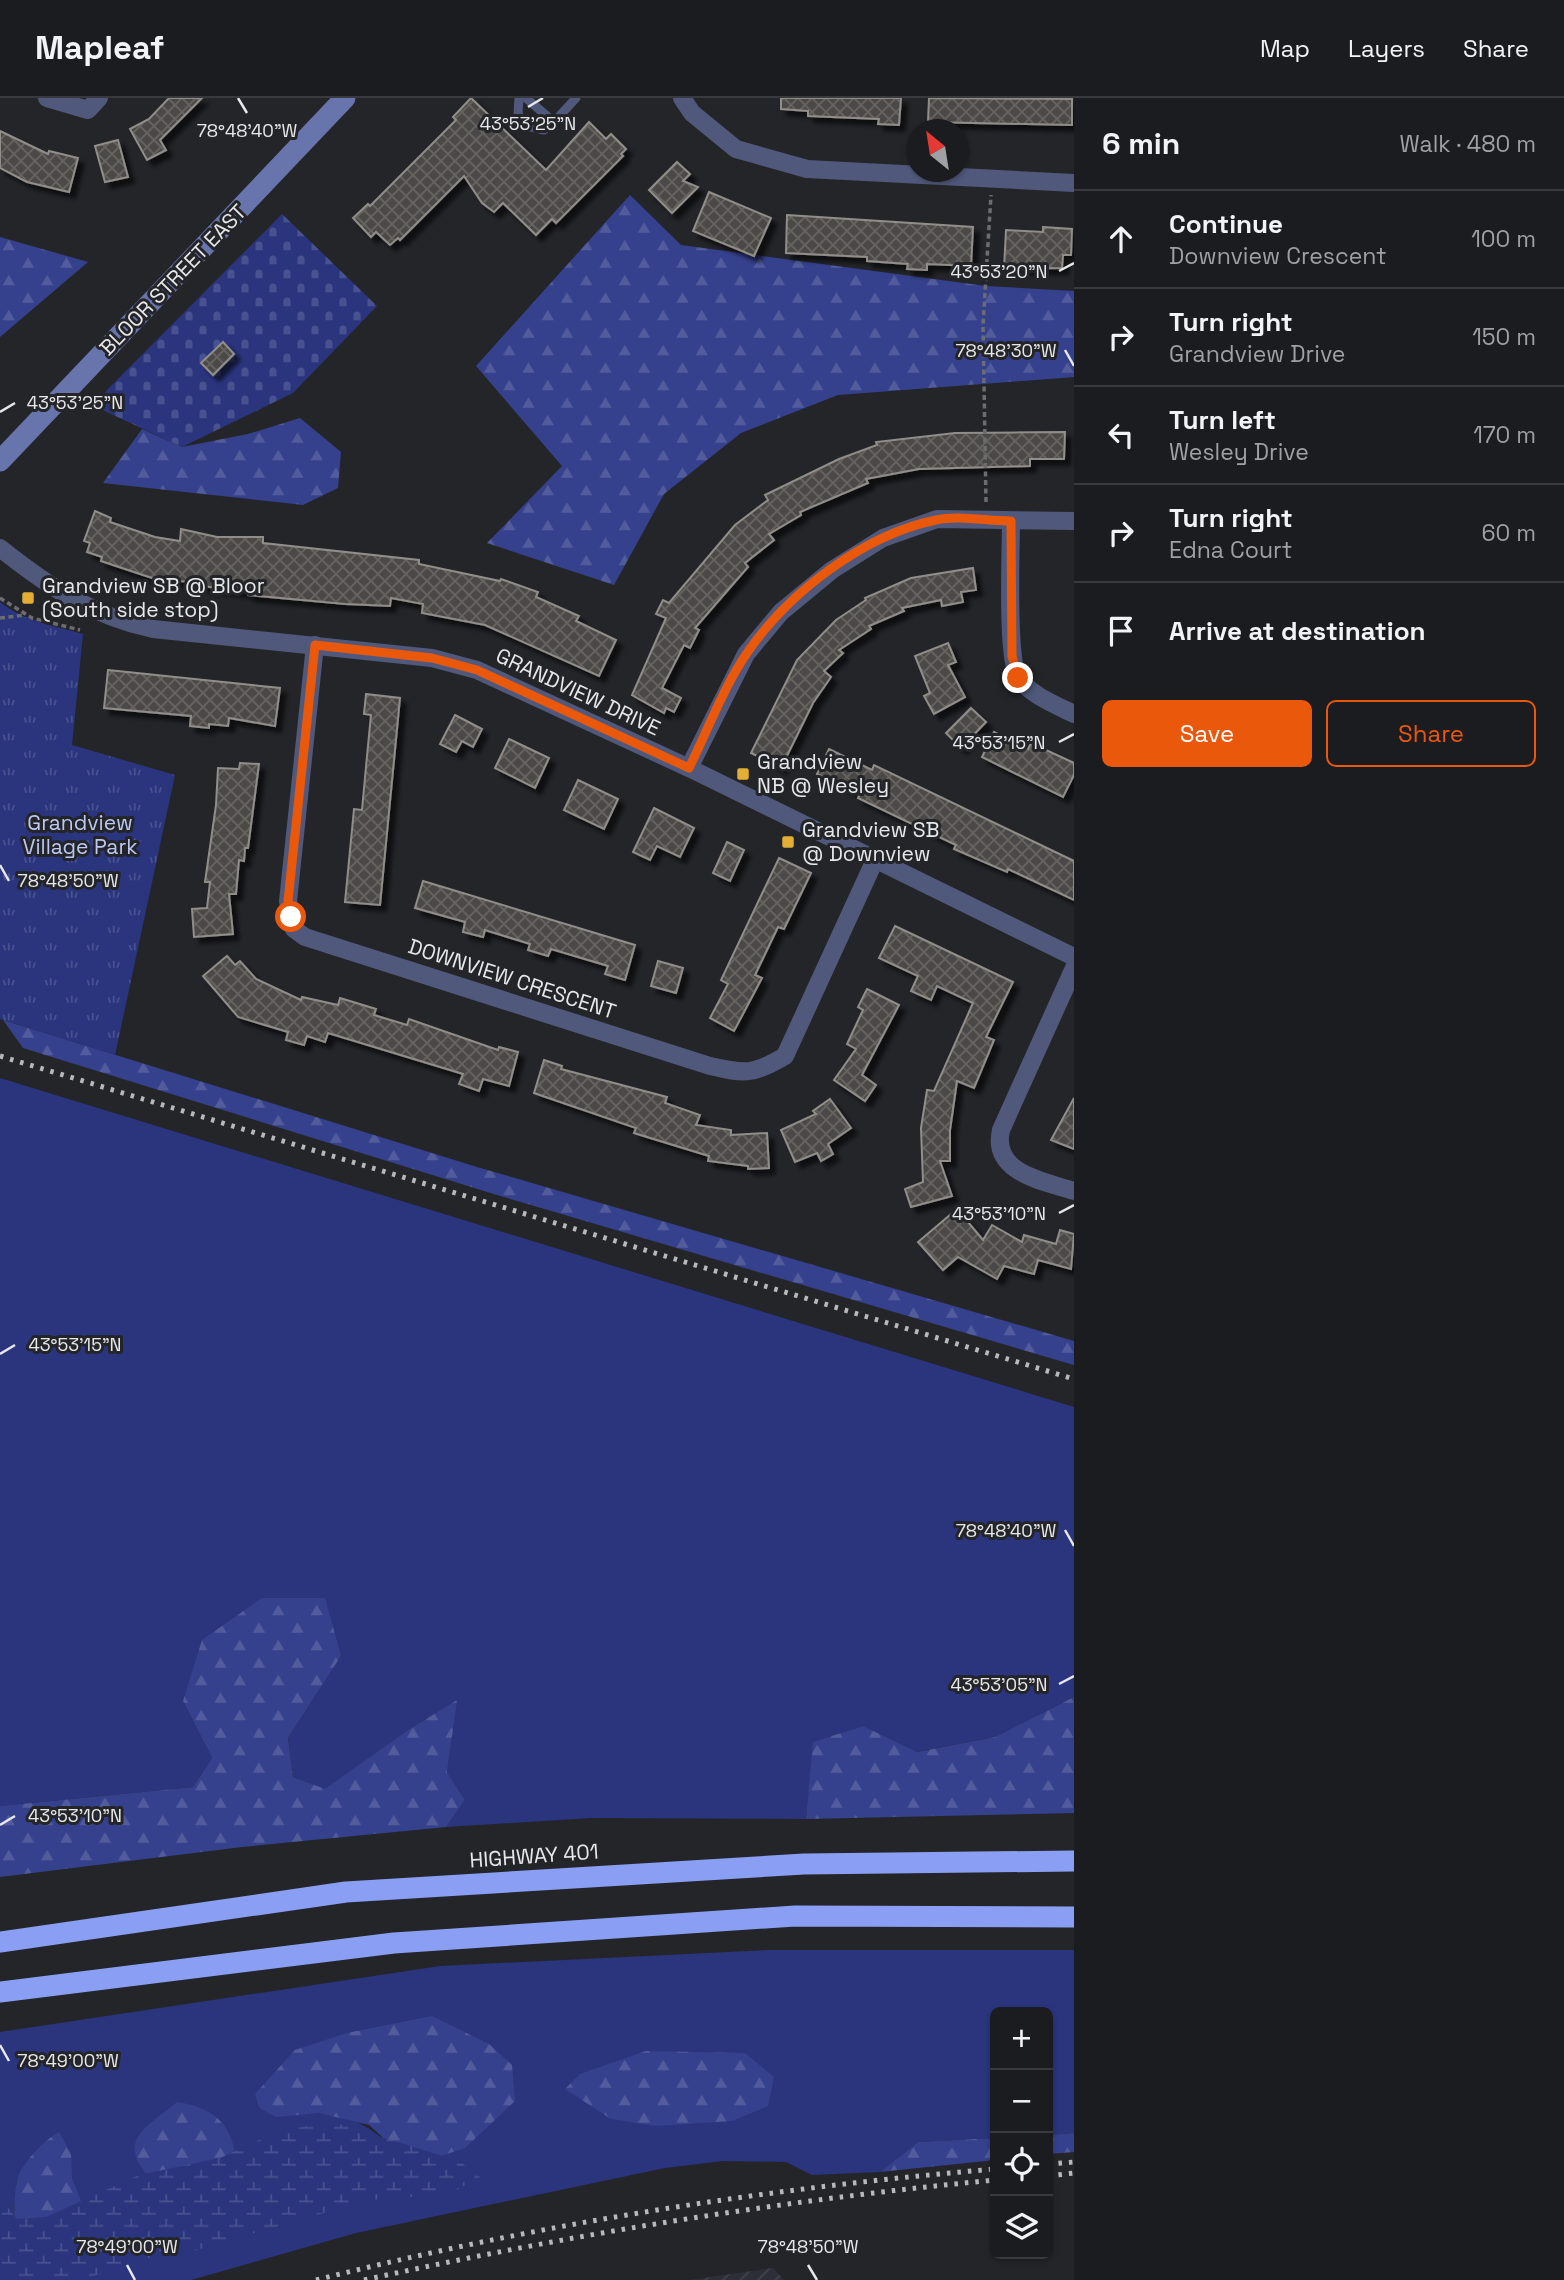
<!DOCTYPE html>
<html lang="en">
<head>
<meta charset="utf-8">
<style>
  body { margin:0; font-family:"Space Grotesk",sans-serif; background:#28292c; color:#f1f3f6 }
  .controls { position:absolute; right:21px; bottom:21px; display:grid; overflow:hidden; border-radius:10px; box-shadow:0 2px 5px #0004 }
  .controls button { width:63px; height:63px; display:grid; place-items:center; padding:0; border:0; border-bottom:2px solid #393a3d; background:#1b1c1f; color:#f1f3f6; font:35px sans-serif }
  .compass { position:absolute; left:906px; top:21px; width:63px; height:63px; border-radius:50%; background:#1b1c1f; box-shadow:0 2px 5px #0004; rotate:330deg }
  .stop { position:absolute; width:21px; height:21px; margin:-16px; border:5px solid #ea580c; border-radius:50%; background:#fff }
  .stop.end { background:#ea580c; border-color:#fff; box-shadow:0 2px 7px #0008 }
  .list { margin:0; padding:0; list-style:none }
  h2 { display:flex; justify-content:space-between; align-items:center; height:91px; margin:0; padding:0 28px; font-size:30px }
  h2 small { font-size:23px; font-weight:400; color:#a0a1a4 }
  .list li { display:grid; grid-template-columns:46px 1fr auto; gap:21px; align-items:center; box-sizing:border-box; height:98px; padding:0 28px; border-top:2px solid #393a3d }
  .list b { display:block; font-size:26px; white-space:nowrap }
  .list p { margin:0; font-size:23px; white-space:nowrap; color:#a0a1a4 }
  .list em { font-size:23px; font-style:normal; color:#a0a1a4 }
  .actions { display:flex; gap:14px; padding:21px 28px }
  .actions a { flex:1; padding:16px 0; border:2px solid #ea580c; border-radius:10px; text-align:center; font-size:24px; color:#ea580c }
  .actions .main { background:#ea580c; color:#fff }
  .icon { flex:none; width:38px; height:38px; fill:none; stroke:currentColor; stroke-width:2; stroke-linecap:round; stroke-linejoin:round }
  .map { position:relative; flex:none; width:1074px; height:2182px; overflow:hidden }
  header { display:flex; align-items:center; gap:42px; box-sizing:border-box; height:98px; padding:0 35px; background:#1b1c1f; border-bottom:2px solid #393a3d }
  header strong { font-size:33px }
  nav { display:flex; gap:38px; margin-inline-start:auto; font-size:24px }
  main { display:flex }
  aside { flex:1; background:#1b1c1f }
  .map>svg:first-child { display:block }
</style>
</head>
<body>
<header>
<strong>Mapleaf</strong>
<nav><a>Map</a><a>Layers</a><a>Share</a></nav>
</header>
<main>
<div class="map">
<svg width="1074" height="2182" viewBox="0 0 1074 2182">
  <defs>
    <pattern id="industrial-furrows" width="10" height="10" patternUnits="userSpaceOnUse" patternTransform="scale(1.75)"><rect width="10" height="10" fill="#2c2f38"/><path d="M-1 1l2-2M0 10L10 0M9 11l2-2" fill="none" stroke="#40434b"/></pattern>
    <pattern id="forest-firs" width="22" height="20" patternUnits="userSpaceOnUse" patternTransform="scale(1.75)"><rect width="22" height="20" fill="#35418d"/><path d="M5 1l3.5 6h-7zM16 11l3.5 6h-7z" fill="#525c9d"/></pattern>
    <pattern id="wetland-marsh" width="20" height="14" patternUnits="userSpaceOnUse" patternTransform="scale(1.75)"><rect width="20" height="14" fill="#2a357e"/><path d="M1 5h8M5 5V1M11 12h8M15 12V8" fill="none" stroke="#495290"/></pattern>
    <pattern id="cemetery-stones" width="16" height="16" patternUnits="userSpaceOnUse" patternTransform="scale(1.75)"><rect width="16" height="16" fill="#2a357e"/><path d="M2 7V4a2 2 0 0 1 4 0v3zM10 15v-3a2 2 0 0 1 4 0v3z" fill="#495290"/></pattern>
    <pattern id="park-tufts" width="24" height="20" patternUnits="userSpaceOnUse" patternTransform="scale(1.75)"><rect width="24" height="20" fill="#2a357e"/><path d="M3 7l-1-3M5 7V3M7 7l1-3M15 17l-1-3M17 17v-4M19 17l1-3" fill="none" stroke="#495290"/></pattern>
    <pattern id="building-cross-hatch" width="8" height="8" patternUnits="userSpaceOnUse" patternTransform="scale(1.75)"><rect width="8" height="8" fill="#4c4a46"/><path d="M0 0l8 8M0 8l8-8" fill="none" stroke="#666461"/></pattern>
    <filter id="shadow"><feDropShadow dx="6" dy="6" stdDeviation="2" flood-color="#0009"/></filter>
  </defs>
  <rect width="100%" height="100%" fill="#242529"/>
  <path fill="url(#industrial-furrows)" d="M 773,2170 L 784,2182 L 689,2182 Z"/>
  <g fill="#2a357e" fill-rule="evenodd">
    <path d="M 0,980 L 1074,1309 L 1074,1599 L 995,1639 L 916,1654 L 863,1628 L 814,1644 L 806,1721 L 591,1720 L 446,1729 L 465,1702 L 447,1674 L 456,1603 L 408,1632 L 325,1692 L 293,1679 L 288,1640 L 341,1558 L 183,1603 L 212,1660 L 193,1689 L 0,1708 Z"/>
    <path d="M 769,1852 L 1074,1852 L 1074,2035 L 1048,2037 L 1048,1914 L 995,1914 L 995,2040 L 918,2044 L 880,2074 L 812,2077 L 786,2064 L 723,2063 L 665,2070 L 356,2135 L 191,2182 L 35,2182 L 86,2116 L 71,2080 L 71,2056 L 17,2081 L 12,2138 L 0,2151 L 0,1934 L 440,1868 ZM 255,1996 L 465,2050 L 400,2055 C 374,2032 355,2017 318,2015 C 293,2014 283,2022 259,2010 Z"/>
  </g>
  <g fill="url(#forest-firs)">
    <path d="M 630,97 L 681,147 L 986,188 L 1074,193 L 1074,279 L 838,297 L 741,335 L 664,396 L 614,487 L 487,445 L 562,368 L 476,268 Z"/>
    <path d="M 0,139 L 88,164 L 0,239 Z"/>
    <path d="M 300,320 L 341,354 L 338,390 L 303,407 L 103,385 L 142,331 L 182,349 L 248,336 Z"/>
    <path d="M 3,922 L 477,1069 L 1074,1243 L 1074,1267 L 497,1097 L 23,950 Z"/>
    <path d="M 262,1500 L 325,1500 L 341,1558 L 288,1640 L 293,1679 L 325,1691 L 408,1632 L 457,1602 L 447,1674 L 465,1702 L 446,1729 L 242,1749 L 0,1779 L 0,1708 L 193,1689 L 212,1660 L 183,1603 L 202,1542 Z"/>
    <path d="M 1074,1599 L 1074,1715 L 806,1721 L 813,1644 L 863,1628 L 917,1654 L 995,1639 Z"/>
    <path d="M 432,1918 L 489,1946 L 512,1967 L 515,2003 L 465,2050 L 429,2062 L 400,2055 L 369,2027 L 319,2015 L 276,2019 L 259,2010 L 255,1996 L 295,1952 L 347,1935 Z"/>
    <path d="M 646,1953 L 745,1955 L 774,1979 L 768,2008 L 732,2023 L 656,2028 L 611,2021 L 565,1991 L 580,1976 Z"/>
    <path d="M 177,2004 C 215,2010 234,2027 236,2066 L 156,2087 C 115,2044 140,2034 177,2004 Z"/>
    <path d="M 59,2034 L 71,2056 L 72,2080 L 86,2116 L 0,2182 L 0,2151 C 21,2128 11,2111 17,2083 C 19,2068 45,2041 59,2034 Z"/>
    <path d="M 1074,2035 L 1074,2054 L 1048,2056 L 1048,2037 Z"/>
    <path d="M 995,2040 L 995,2062 L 880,2074 L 918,2044 Z"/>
  </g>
  <path fill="url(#wetland-marsh)" d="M 336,2025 L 459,2063 L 480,2079 L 449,2096 L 368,2102 L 179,2157 L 130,2162 L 85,2182 L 0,2182 L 0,2100 L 17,2121 L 46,2119 L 139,2077 L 220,2060 L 284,2031 Z"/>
  <path fill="url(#cemetery-stones)" d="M 282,116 L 377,208 L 293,295 L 182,349 L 96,309 L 107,292 Z"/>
  <path fill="url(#park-tufts)" d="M 0,504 C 25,524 53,527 83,536 L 72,647 L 175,677 L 115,957 L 0,921 Z"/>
  <g fill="url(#building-cross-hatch)" stroke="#918e8a" stroke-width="2" filter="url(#shadow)">
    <path d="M 169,0 L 202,0 L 160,42 L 166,52 L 147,62 L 130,31 L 149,21 Z"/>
    <path d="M 471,0 L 546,72 L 589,24 L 606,41 L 611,36 L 626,51 L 621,56 L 623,58 L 556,125 L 552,121 L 536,137 L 503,105 L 494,114 L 482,105 L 464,78 L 400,142 L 398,140 L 390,147 L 376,134 L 371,139 L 353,120 L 368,106 L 370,108 L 456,22 L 453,19 Z"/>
    <path d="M 781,0 L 901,0 L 899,27 L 878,26 L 879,21 L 808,18 L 808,13 L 781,11 Z"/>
    <path d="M 929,0 L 1072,1 L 1072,27 L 928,24 Z"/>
    <path d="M 0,33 L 48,56 L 49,53 L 78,60 L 69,94 L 27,84 L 0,70 Z"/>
    <path d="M 118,42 L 128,79 L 105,84 L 95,48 Z"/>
    <path d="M 677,64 L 690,76 L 683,83 L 698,89 L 672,115 L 649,92 Z"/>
    <path d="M 709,94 L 771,120 L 754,158 L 693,133 Z"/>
    <path d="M 787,117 L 973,129 L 971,168 L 927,166 L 927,172 L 907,171 L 908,166 L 867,163 L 867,159 L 786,155 Z"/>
    <path d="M 1043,129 L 1072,131 L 1071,157 L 1063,157 L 1062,170 L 1004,171 L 1006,132 L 1043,134 Z"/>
    <path d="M 223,244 L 234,256 L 213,277 L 201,265 Z"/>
    <path d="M 1065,334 L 1064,361 L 1030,361 L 1030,368 L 919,371 L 866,381 L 868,385 L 800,414 L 801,417 L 769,436 L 774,442 L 745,465 L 748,469 L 695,530 L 699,532 L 690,550 L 684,547 L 662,590 L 681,600 L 674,614 L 666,610 L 664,615 L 632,597 L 666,520 L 656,516 L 663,502 L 669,505 L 735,427 L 768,402 L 765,397 L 839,361 L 877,347 L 876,344 L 955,335 Z"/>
    <path d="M 95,413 L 111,420 L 110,424 L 155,439 L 180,443 L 181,431 L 217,439 L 263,439 L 263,445 L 419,462 L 419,466 L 500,483 L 501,481 L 538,494 L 536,499 L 579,518 L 576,523 L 616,542 L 599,578 L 485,527 L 422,515 L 423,506 L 391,500 L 390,508 L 345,506 L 248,497 L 248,494 L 202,488 L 202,485 L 155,481 L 101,463 L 102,459 L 87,454 L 90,445 L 84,443 Z"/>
    <path d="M 973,470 L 976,492 L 961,494 L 963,504 L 942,508 L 941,502 L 902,510 L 904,513 L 869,528 L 871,531 L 839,552 L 843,555 L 824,573 L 831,579 L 813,605 L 781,670 L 751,655 L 797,562 L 836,522 L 866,502 L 865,500 L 911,480 Z"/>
    <path d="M 948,545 L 956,564 L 948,567 L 965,599 L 934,616 L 924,598 L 930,595 L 915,558 Z"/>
    <path d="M 108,572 L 280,590 L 275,628 L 229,620 L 228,628 L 209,626 L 209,630 L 190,628 L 191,618 L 104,610 Z"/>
    <path d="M 366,596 L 400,600 L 380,807 L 345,804 L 354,711 L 362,712 L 367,658 L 371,617 L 364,616 Z"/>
    <path d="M 971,610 L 986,624 L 961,650 L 946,635 Z"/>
    <path d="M 455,617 L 482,631 L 473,649 L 462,643 L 456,654 L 440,646 Z"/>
    <path d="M 994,634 L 1028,651 L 1031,645 L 1074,665 L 1074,677 L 1063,699 L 982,659 Z"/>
    <path d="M 509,641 L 549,660 L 535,690 L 495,670 Z"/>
    <path d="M 829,651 L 872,672 L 874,667 L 1074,763 L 1074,802 L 1008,771 L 1007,774 L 954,751 L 956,747 L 858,700 L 860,696 L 817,676 Z"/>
    <path d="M 240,665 L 259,666 L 248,750 L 245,750 L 244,763 L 239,762 L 236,796 L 229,796 L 233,836 L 194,839 L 192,811 L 207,810 L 210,784 L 205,784 L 216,707 L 218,670 L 239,671 Z"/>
    <path d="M 578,682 L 618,701 L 604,731 L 564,712 Z"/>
    <path d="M 654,710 L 694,730 L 680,759 L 657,748 L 650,762 L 633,754 Z"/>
    <path d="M 727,744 L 744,752 L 730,783 L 713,775 Z"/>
    <path d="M 779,760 L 811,775 L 784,831 L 778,829 L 755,877 L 762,880 L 734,933 L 710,920 L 728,886 L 721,882 Z"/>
    <path d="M 423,783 L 635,847 L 625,882 L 605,876 L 608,868 L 551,851 L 548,858 L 528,852 L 530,846 L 485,832 L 483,839 L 463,834 L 465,824 L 415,810 Z"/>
    <path d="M 895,828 L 1013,884 L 986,939 L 994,942 L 974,990 L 957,983 L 950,1032 L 950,1063 L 940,1063 L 952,1098 L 911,1109 L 905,1091 L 923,1084 L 921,1030 L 927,992 L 934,993 L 973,905 L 937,888 L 931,902 L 911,893 L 918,878 L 879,860 Z"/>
    <path d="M 227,858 L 235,867 L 240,863 L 256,881 L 301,902 L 302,899 L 338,907 L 340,900 L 376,911 L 374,917 L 407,927 L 409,921 L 498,952 L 499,949 L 518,954 L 509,988 L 483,981 L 479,993 L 459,986 L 463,976 L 328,935 L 325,944 L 307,938 L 304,947 L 286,942 L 288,934 L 238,919 L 203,878 Z"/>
    <path d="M 658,863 L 683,870 L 676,895 L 651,888 Z"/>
    <path d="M 867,891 L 899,907 L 862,977 L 876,987 L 865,1003 L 834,982 L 856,951 L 847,946 L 863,912 L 858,909 Z"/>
    <path d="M 544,962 L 562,968 L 561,971 L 667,999 L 665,1005 L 700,1017 L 696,1027 L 731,1032 L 731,1037 L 767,1035 L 769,1070 L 748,1071 L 748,1068 L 708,1063 L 709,1058 L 634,1035 L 636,1030 L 534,995 Z"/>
    <path d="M 1074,1000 L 1074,1051 L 1051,1042 Z"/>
    <path d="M 830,1001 L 851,1030 L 828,1046 L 833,1056 L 821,1063 L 817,1055 L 795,1064 L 781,1032 L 816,1016 L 813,1013 Z"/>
    <path d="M 957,1111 L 983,1142 L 992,1127 L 1022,1144 L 1024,1137 L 1056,1146 L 1060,1132 L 1074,1136 L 1071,1171 L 1038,1162 L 1034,1176 L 1004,1168 L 997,1181 L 958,1159 L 943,1172 L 918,1144 Z"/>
  </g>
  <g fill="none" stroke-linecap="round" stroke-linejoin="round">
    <g stroke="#6c6d70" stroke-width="3.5" stroke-dasharray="5 3.5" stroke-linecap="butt">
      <path d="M 986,404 L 983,227 L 991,97"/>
      <path d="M 0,500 L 32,520 L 80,532"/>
      <path d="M 0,520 L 25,517"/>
    </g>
    <g stroke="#50597b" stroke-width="9">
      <path d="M 519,0 L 518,16 L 527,28 L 544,32 L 554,24"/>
      <path d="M 526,0 L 554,24 L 576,0"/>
    </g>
    <g stroke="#50597b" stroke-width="18">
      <path d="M 47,0 L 88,12 L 99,0"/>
      <path d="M 682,0 L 692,15 L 736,51 L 807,71 L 1074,85"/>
      <path d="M 1011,423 C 1011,452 1006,562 1019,581 C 1031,597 1056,607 1074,616"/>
      <path d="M 0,450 C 48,488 92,518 153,531 L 432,560 L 477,572 L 689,670 L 1074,859"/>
      <path d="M 315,547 L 288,803 L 294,831 L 305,839 L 710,968 C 745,976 753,977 785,958 L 874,764"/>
      <path d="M 689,670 L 746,556 L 781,514 L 832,472 L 883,440 L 937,421 L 1074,423"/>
      <path d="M 1074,870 L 1001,1032 C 991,1075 1043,1083 1074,1093"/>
    </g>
    <path stroke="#6875ac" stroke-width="21" d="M 0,363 L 345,0"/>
    <g stroke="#8a9ff3" stroke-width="21">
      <path d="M 0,1844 L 346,1794 L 804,1766 L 1074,1763"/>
      <path d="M 0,1894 L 394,1845 L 795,1818 L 1074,1819"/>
    </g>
    <g stroke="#b8b9bc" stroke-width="5" stroke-dasharray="3.5 7" stroke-linecap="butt">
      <path d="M 0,958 L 1074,1281"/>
      <path d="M 1048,2066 L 1074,2064"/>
      <path d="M 1048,2078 L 1074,2075"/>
      <path d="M 316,2182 C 538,2126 767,2090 995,2071"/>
      <path d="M 364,2182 C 573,2136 783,2102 995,2082"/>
    </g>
  </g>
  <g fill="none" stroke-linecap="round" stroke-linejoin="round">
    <path stroke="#ea580c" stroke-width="9" d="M 291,819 L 288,803 L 315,547 L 432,560 L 477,572 L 689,670 C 707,634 724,588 747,555 C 788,495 863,437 936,422 C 958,417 987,423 1011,423 L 1012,558 L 1018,580"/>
  </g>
  <path fill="none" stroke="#e7e8ea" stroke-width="2.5" d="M 238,0 L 247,15M 528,9 L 543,0M 1059,173 L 1074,165M 1065,252 L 1074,268M 0,314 L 15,305M 1059,644 L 1074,636M 0,767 L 9,783M 1059,1115 L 1074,1107M 0,1256 L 15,1247M 1065,1432 L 1074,1448M 1059,1586 L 1074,1578M 0,1727 L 15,1718M 0,1947 L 9,1963M 127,2167 L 135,2182M 808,2167 L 817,2182"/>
  <g fill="#e2af34" stroke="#242529" stroke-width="2.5">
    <rect x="21" y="493" width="14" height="14" rx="3.5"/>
    <rect x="736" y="669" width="14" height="14" rx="3.5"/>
    <rect x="781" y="737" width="14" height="14" rx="3.5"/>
  </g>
  <g text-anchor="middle" stroke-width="6" stroke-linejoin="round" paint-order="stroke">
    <g font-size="21" fill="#e7e8ea" stroke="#242529">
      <text transform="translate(173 182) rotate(-46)" y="7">BLOOR STREET EAST</text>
      <text transform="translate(578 594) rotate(25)" y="7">GRANDVIEW DRIVE</text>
      <text transform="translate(512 881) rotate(18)" y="7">DOWNVIEW CRESCENT</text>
      <text transform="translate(534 1758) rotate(-4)" y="7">HIGHWAY 401</text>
    </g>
    <g font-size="21" fill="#e7e8ea" stroke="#242529" text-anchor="start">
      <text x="42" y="495">Grandview SB @ Bloor<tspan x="42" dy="24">(South side stop)</tspan></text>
      <text x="757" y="671">Grandview<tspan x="757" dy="24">NB @ Wesley</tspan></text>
      <text x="802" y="739">Grandview SB<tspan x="802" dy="24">@ Downview</tspan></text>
    </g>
    <g font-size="21" fill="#bdc9f4" stroke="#242529">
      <text x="80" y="732">Grandview<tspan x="80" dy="24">Village Park</tspan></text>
    </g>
  </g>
  <g font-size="18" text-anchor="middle" fill="#e7e8ea" stroke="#242529" stroke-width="6" stroke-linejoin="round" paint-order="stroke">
    <text x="528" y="32">43°53'25"N</text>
    <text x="247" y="39">78°48'40"W</text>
    <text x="999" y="180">43°53'20"N</text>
    <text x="1006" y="259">78°48'30"W</text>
    <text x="75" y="311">43°53'25"N</text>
    <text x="999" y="651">43°53'15"N</text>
    <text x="68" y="789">78°48'50"W</text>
    <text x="999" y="1122">43°53'10"N</text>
    <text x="75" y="1253">43°53'15"N</text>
    <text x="1006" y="1439">78°48'40"W</text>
    <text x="999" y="1593">43°53'05"N</text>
    <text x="75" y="1724">43°53'10"N</text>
    <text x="68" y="1969">78°49'00"W</text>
    <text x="127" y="2155">78°49'00"W</text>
    <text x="808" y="2155">78°48'50"W</text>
  </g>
</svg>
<div class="controls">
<button>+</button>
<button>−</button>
<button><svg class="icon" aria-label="locate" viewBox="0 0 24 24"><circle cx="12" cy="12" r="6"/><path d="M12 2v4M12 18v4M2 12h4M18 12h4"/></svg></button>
<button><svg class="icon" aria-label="layers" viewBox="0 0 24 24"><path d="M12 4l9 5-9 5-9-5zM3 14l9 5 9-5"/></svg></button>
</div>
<svg class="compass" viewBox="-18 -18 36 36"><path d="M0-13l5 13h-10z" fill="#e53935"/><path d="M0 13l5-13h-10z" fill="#a0a1a4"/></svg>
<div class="stop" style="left:291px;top:819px"></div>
<div class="stop end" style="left:1018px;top:580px"></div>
</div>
<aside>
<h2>6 min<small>Walk · 480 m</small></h2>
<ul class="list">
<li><svg class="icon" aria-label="ahead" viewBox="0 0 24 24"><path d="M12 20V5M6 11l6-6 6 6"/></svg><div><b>Continue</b><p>Downview Crescent</p></div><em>100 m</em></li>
<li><svg class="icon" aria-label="right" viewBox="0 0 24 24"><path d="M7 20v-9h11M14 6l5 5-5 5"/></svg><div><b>Turn right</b><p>Grandview Drive</p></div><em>150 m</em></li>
<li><svg class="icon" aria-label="left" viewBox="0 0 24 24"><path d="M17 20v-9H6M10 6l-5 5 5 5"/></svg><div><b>Turn left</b><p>Wesley Drive</p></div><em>170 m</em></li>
<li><svg class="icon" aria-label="right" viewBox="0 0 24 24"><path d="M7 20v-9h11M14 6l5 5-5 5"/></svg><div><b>Turn right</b><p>Edna Court</p></div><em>60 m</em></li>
<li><svg class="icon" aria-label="arrive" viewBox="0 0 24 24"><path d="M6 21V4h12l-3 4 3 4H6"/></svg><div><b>Arrive at destination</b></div></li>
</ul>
<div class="actions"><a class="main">Save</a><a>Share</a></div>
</aside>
</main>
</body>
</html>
